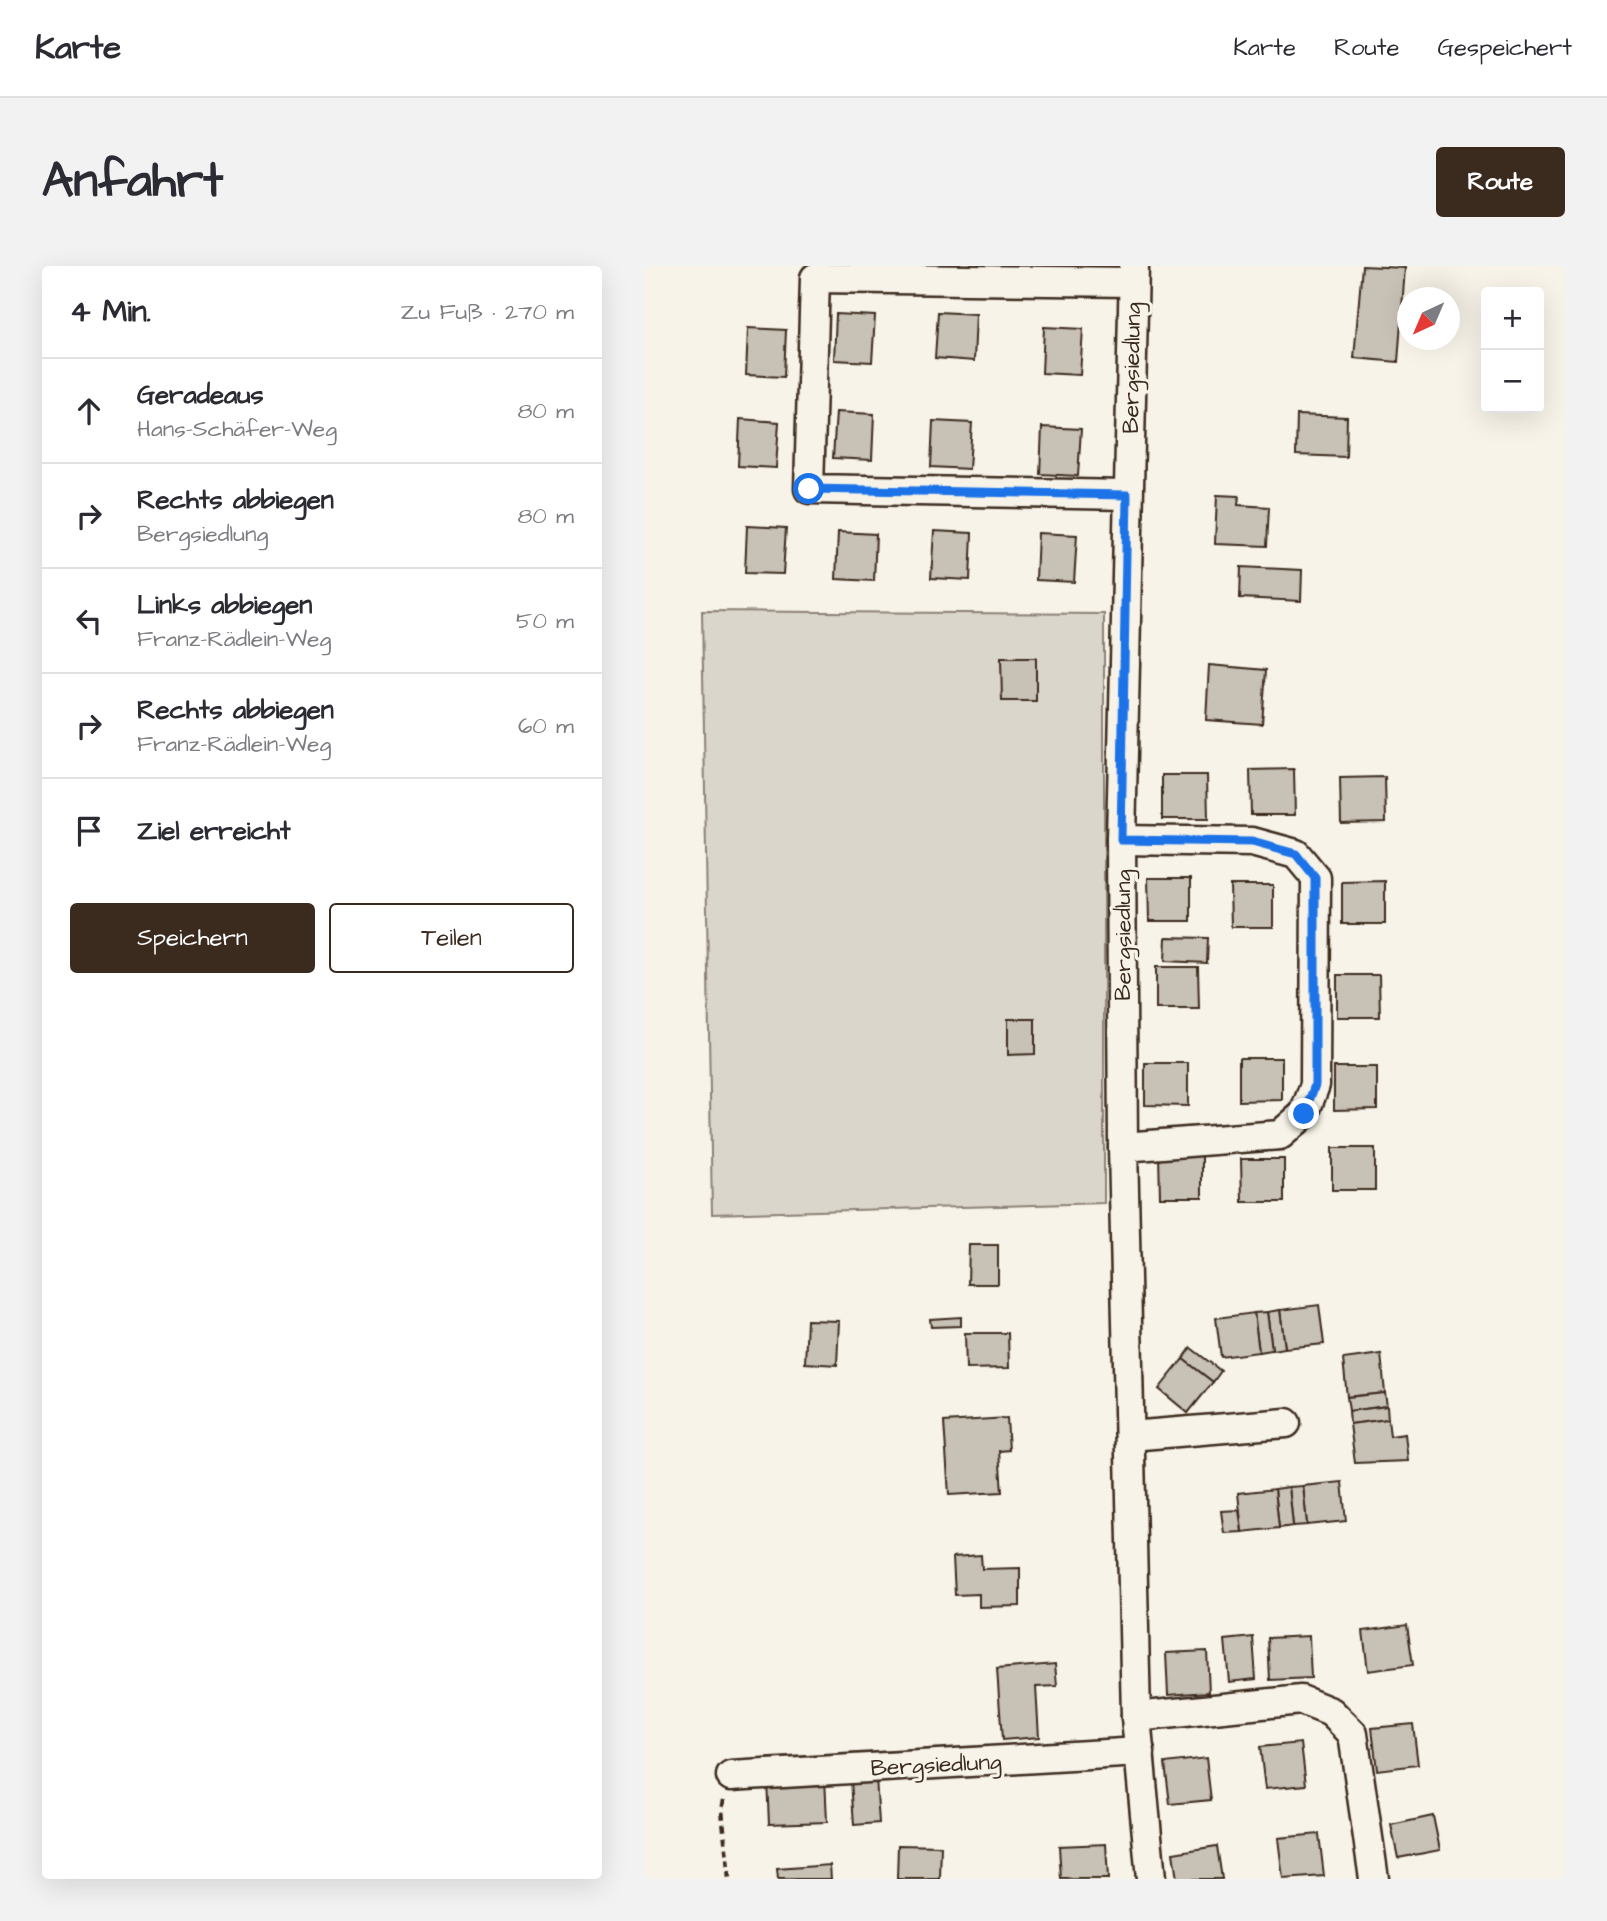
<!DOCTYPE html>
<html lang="de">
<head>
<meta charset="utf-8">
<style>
  body { margin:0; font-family:"Architects Daughter",sans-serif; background:#f2f2f3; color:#2b2b33 }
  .controls { position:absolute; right:21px; top:21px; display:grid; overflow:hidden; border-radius:7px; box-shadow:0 7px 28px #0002 }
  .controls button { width:63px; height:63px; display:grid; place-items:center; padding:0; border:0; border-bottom:2px solid #e1e1e2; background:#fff; color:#2b2b33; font:35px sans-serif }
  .compass { position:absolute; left:753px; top:21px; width:63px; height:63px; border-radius:50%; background:#fff; box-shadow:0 7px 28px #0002; rotate:224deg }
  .stop { position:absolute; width:21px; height:21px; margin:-16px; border:5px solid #1a73e8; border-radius:50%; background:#fff }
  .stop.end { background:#1a73e8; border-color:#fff; box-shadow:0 2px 7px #0008 }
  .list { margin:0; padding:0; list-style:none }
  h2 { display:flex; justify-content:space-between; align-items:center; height:91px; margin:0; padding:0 28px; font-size:30px }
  h2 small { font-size:23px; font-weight:400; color:#7c7c81 }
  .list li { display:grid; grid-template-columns:46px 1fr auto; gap:21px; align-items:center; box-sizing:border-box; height:105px; padding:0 28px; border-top:2px solid #e1e1e2 }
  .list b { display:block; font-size:26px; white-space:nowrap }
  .list p { margin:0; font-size:23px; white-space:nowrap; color:#7c7c81 }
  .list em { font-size:23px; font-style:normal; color:#7c7c81 }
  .actions { display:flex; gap:14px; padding:21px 28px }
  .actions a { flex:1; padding:16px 0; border:2px solid #3b2a1e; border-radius:7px; text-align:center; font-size:24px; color:#3b2a1e }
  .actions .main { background:#3b2a1e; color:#fff }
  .icon { flex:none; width:38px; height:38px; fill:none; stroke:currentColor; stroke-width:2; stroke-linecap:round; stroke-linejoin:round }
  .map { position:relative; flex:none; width:921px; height:1613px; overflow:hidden; border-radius:7px }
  header { display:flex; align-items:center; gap:42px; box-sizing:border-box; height:98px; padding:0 35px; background:#fff; border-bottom:2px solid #e1e1e2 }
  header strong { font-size:33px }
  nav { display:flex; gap:38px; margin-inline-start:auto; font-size:24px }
  .intro { display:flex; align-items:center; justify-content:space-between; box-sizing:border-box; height:168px; padding:0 42px }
  h1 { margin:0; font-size:49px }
  .button { padding:18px 32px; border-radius:7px; background:#3b2a1e; color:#fff; font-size:24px; font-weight:700 }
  main { display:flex; gap:42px; padding:0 42px }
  aside { flex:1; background:#fff; border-radius:7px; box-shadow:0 7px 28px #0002 }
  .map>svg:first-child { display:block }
</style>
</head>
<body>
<header>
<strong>Karte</strong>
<nav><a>Karte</a><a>Route</a><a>Gespeichert</a></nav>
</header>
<div class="intro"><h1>Anfahrt</h1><a class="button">Route</a></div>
<main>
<aside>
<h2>4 Min.<small>Zu Fuß · 270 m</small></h2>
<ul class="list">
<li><svg class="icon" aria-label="ahead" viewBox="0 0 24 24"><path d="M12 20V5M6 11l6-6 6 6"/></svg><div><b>Geradeaus</b><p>Hans-Schäfer-Weg</p></div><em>80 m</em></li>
<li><svg class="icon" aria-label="right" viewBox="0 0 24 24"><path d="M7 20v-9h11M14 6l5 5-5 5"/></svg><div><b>Rechts abbiegen</b><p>Bergsiedlung</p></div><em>80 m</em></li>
<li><svg class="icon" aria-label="left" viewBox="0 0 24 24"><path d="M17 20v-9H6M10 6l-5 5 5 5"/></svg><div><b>Links abbiegen</b><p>Franz-Rädlein-Weg</p></div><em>50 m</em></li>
<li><svg class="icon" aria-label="right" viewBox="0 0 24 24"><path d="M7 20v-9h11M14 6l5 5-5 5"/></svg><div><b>Rechts abbiegen</b><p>Franz-Rädlein-Weg</p></div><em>60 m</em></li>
<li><svg class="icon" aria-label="arrive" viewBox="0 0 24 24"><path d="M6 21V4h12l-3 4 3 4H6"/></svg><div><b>Ziel erreicht</b></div></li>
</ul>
<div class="actions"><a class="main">Speichern</a><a>Teilen</a></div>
</aside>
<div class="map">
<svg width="921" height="1613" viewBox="0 0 921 1613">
  <rect width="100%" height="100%" fill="#f7f3e8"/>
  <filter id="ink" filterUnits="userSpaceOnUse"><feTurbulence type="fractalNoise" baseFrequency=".0143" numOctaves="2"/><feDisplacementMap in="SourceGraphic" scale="14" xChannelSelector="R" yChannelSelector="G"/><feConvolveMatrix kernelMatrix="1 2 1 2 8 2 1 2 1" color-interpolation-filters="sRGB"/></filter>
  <g filter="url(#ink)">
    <path fill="#dbd6cb" stroke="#8b8074" stroke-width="2" d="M 58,345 L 460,348 L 460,937 L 68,948 Z"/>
    <g fill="#c8c1b6" stroke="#3b2a1e" stroke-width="2">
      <path d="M 718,0 L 761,2 L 754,96 L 710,92 Z"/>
      <path d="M 294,46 L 332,48 L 330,95 L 291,92 Z"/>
      <path d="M 192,48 L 231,50 L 228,96 L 190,94 Z"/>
      <path d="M 400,61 L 439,63 L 436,109 L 398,107 Z"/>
      <path d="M 104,62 L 142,64 L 140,111 L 102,109 Z"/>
      <path d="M 192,146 L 230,148 L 228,194 L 189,192 Z"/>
      <path d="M 653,149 L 703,151 L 702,191 L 652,189 Z"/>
      <path d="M 96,153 L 135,156 L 132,202 L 94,200 Z"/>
      <path d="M 289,155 L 328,157 L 325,203 L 287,201 Z"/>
      <path d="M 398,161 L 437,163 L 434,210 L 396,208 Z"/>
      <path d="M 573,229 L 595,230 L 594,239 L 625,241 L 623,280 L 571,278 Z"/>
      <path d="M 103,260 L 142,262 L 139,308 L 101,307 Z"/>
      <path d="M 290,265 L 328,267 L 326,314 L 287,312 Z"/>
      <path d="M 194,266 L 232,268 L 230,315 L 192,313 Z"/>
      <path d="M 394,267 L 433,269 L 430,316 L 392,314 Z"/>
      <path d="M 597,301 L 658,304 L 657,335 L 596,332 Z"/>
      <path d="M 357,392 L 392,392 L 392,435 L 358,435 Z"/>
      <path d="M 565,399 L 622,404 L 618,458 L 562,454 Z"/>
      <path d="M 650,503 L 651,549 L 607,549 L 606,504 Z"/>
      <path d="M 518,509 L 563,509 L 564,553 L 518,553 Z"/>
      <path d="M 741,511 L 742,556 L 697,557 L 696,512 Z"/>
      <path d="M 504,612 L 547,612 L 547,655 L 505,655 Z"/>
      <path d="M 741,615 L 741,658 L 698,658 L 698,616 Z"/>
      <path d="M 586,619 L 629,619 L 629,661 L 587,661 Z"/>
      <path d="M 522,671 L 564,672 L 563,697 L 521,695 Z"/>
      <path d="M 512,701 L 554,701 L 555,743 L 512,743 Z"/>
      <path d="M 693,709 L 735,709 L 736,751 L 693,751 Z"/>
      <path d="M 364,753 L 391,753 L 391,788 L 364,789 Z"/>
      <path d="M 595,792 L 638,792 L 638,834 L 595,835 Z"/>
      <path d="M 501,797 L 544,797 L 544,840 L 501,839 Z"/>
      <path d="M 690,801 L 733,801 L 733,843 L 690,844 Z"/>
      <rect x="688" y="882" width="43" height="42"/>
      <path d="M 515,889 L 558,889 L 558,931 L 516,931 Z"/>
      <path d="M 597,893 L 640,893 L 640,936 L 598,936 Z"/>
      <path d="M 325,979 L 354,979 L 354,1018 L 324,1018 Z"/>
      <path d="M 675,1039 L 680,1078 L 641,1082 L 636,1044 Z"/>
      <path d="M 636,1044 L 641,1082 L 628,1084 L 623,1046 Z"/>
      <path d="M 623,1046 L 628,1084 L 615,1086 L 610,1047 Z"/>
      <path d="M 610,1047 L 615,1086 L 577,1091 L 572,1052 Z"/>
      <path d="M 317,1051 L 317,1060 L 287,1061 L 286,1053 Z"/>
      <path d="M 163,1054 L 195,1055 L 193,1099 L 161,1097 Z"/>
      <path d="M 321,1067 L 364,1067 L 365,1102 L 322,1103 Z"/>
      <path d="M 547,1082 L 577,1105 L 569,1116 L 539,1093 Z"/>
      <path d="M 737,1088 L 741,1127 L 703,1131 L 699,1093 Z"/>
      <path d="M 539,1093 L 569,1116 L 544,1147 L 515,1123 Z"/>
      <path d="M 741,1127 L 743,1140 L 705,1145 L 703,1131 Z"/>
      <path d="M 743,1140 L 744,1153 L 706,1158 L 705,1145 Z"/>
      <path d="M 363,1152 L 365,1184 L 355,1185 L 358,1226 L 305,1229 L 300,1156 Z"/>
      <path d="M 744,1153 L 746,1170 L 761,1168 L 764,1195 L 711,1197 L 706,1158 Z"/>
      <path d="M 698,1216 L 702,1255 L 663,1259 L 659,1220 Z"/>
      <path d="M 659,1220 L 663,1259 L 649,1260 L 645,1221 Z"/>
      <path d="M 645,1221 L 649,1260 L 635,1262 L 631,1223 Z"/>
      <path d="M 631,1223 L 635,1262 L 598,1266 L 594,1227 Z"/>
      <path d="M 595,1244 L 598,1266 L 580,1267 L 577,1245 Z"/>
      <path d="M 337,1289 L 338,1303 L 376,1302 L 376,1340 L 335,1341 L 335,1328 L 311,1329 L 309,1291 Z"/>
      <path d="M 763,1359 L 769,1399 L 724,1405 L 719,1365 Z"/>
      <path d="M 665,1370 L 667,1412 L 626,1414 L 624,1372 Z"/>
      <path d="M 609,1371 L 612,1413 L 585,1416 L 581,1374 Z"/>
      <path d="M 563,1385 L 565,1426 L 524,1429 L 522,1387 Z"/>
      <path d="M 411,1398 L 413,1420 L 392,1421 L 395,1471 L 358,1474 L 353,1403 Z"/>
      <path d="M 769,1458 L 774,1499 L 733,1504 L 728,1462 Z"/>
      <path d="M 657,1477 L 662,1519 L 621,1523 L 616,1481 Z"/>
      <path d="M 562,1492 L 567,1534 L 526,1538 L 521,1497 Z"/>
      <path d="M 181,1511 L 183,1556 L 125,1558 L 123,1513 Z"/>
      <path d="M 232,1512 L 235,1557 L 210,1559 L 207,1514 Z"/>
      <path d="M 789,1550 L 796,1584 L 754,1592 L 747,1559 Z"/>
      <path d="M 675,1568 L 680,1610 L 639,1613 L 634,1572 Z"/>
      <path d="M 462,1578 L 464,1613 L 417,1613 L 415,1580 Z"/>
      <path d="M 254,1579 L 297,1580 L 296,1613 L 253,1613 Z"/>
      <path d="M 573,1580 L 578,1613 L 533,1613 L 529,1587 Z"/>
      <path d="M 186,1599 L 187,1613 L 134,1613 L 133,1603 Z"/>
    </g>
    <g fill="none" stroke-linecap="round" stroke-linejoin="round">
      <g stroke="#3b2a1e" stroke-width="33">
        <g id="street">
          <path d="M 490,0 L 477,574 L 479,881 L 492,1451 L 507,1613"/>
          <path d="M 483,229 L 165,223 L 171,12 L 489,16"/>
          <path d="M 477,574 L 608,576 L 652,588 L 672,612 L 671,819 L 660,848 L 636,869 L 479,881"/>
          <path d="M 486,1170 L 642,1157"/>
          <path d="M 492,1451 L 657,1434 L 687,1446 L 709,1468 L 730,1613"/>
          <path d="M 87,1510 L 496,1486"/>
        </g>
      </g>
      <path stroke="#3b2a1e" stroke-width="4.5" stroke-dasharray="7 5" stroke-linecap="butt" d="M 80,1534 L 78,1544 L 85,1613"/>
      <use href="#street" stroke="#f7f3e8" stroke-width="28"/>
    </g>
  </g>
  <g fill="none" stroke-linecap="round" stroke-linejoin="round" filter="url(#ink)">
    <path stroke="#1a73e8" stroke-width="9" d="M 165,223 L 483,229 L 477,574 L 608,576 L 652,588 L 671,612 L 671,819 L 660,848"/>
  </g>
  <g text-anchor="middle" stroke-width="6" stroke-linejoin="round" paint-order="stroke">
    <g font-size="23" fill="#3b2a1e" stroke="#f7f3e8">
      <text transform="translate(487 102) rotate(-89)" y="8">Bergsiedlung</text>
      <text transform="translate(478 669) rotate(-90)" y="8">Bergsiedlung</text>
      <text transform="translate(292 1498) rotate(-3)" y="8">Bergsiedlung</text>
    </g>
  </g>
</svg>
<div class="controls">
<button>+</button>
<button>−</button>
</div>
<svg class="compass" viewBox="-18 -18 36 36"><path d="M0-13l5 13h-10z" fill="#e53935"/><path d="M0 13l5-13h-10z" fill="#7c7c81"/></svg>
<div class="stop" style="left:165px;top:223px"></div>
<div class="stop end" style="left:660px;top:848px"></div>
</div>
</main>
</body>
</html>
